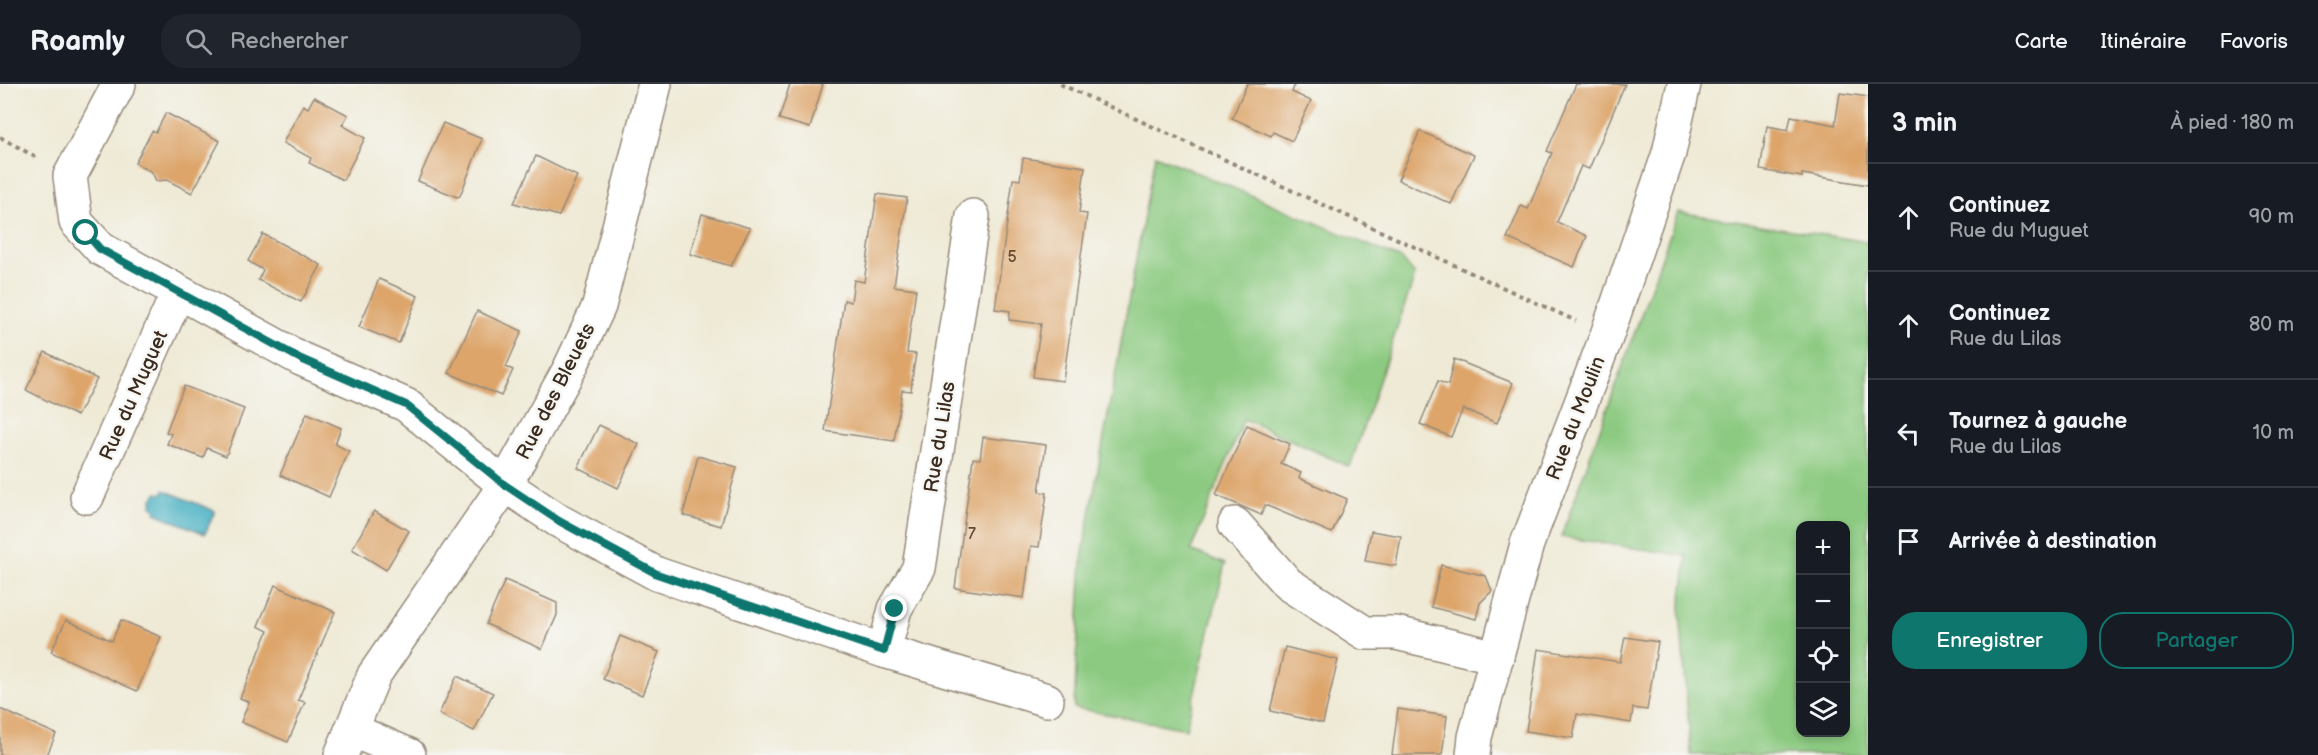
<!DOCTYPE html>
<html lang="fr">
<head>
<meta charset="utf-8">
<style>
  body { margin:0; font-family:"Balsamiq Sans",sans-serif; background:#20242c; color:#f1f3f6 }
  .controls { position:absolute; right:18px; bottom:18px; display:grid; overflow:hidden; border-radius:12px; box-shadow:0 3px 9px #0003 }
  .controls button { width:54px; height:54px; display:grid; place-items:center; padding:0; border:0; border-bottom:2px solid #363941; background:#171b24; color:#f1f3f6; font:30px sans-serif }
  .stop { position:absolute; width:18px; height:18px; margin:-14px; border:4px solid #0f766e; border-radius:50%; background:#fff }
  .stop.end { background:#0f766e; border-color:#fff; box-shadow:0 2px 6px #0008 }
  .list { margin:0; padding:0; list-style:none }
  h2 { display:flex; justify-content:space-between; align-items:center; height:78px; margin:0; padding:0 24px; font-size:26px }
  h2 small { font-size:20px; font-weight:400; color:#9ea1a6 }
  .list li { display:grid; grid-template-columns:39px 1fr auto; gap:18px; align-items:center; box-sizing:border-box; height:108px; padding:0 24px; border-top:2px solid #363941 }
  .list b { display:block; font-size:22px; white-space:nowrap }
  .list p { margin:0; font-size:20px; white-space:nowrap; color:#9ea1a6 }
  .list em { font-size:20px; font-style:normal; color:#9ea1a6 }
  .actions { display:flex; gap:12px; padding:18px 24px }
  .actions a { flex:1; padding:14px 0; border:2px solid #0f766e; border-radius:24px; text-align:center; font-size:21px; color:#0f766e }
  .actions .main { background:#0f766e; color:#fff }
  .icon { flex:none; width:33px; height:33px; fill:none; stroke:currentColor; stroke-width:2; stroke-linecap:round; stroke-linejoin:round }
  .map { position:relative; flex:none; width:1868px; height:671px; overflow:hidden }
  header { display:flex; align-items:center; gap:36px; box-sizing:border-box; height:84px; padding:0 30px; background:#171b24; border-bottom:2px solid #363941 }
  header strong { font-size:28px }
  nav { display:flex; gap:33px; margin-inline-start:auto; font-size:21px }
  .search { width:420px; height:54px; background:#20242c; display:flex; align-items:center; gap:15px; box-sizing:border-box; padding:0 21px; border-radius:24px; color:#9ea1a6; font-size:22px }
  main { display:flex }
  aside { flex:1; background:#171b24 }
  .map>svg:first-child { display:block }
</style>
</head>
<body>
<header>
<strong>Roamly</strong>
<div class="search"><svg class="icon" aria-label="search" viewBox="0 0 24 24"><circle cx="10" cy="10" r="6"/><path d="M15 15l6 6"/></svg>Rechercher</div>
<nav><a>Carte</a><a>Itinéraire</a><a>Favoris</a></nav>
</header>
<main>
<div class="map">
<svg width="1868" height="671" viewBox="0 0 1868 671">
  <rect width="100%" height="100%" fill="#f6f6f2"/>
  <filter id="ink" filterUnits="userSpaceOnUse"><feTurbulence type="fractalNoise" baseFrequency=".0167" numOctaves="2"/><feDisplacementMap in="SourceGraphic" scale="12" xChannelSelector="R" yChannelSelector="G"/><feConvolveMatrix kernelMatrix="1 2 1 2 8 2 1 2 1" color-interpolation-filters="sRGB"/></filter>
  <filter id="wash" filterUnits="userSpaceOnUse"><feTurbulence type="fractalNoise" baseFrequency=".008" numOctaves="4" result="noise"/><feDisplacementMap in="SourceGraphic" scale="24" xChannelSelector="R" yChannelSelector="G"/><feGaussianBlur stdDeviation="1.35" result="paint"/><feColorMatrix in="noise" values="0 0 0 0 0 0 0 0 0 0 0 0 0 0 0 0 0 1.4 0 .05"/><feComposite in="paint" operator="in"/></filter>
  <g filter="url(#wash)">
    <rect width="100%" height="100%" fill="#efead6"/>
    <g fill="#8cca81" stroke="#647a50" stroke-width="1.5" fill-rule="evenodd">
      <path d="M 1155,71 L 1402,175 L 1415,191 L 1350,383 L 1244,335 L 1191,466 L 1225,480 L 1186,645 L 1074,624 L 1082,474 Z"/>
      <path d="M 1678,128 L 1868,158 L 1868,671 L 1691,671 L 1680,529 L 1687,472 L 1561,453 ZM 1800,442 L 1846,442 L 1846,648 L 1800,648 Z"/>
    </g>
    <path fill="#43afc2" stroke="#3f6c70" stroke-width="1.5" d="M 164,406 L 215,427 L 205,450 L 155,429 L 156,426 L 152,422 L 152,415 L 157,409 L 162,410 Z"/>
    <g id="blocks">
      <g fill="#dda56b">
        <path d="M 790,0 L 823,0 L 810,44 L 779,35 Z"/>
        <path d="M 1247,0 L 1295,0 L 1292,8 L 1311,17 L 1292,57 L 1273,48 L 1271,52 L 1232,34 Z"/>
        <path d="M 1576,0 L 1625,0 L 1589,85 L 1581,82 L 1557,138 L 1587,152 L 1574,183 L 1507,154 L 1521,122 L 1528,125 L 1552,69 L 1547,67 Z"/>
        <path d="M 1840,9 L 1868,13 L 1868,101 L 1802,90 L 1802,93 L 1760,86 L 1767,42 L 1788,46 L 1791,32 L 1835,41 Z"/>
        <path d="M 314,13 L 348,31 L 342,41 L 365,54 L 343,96 L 309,79 L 311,74 L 283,59 L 303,21 L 308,24 Z"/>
        <path d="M 166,29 L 220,57 L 192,109 L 167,96 L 156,97 L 152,88 L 135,79 L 152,47 L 156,48 Z"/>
        <path d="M 443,39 L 482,55 L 460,112 L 457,113 L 418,97 Z"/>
        <path d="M 1420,47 L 1474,71 L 1451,120 L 1398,96 Z"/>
        <path d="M 536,72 L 577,92 L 559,132 L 514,119 Z"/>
        <path d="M 1023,74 L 1085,83 L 1079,129 L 1087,130 L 1063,297 L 1033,293 L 1041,240 L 1009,236 L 1010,227 L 995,225 L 1013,95 L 1020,96 Z"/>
        <path d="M 877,110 L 907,114 L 894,202 L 916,205 L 907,269 L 916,270 L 913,288 L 911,307 L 902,306 L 894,357 L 825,347 L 844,216 L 851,218 L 854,196 L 864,198 Z"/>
        <path d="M 702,130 L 750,144 L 731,182 L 690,170 Z"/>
        <path d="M 263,150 L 321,181 L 301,218 L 258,196 L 263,186 L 248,177 Z"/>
        <path d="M 379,195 L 418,212 L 399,259 L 359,243 Z"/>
        <path d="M 477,227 L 522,247 L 506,283 L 513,286 L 501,312 L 449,289 Z"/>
        <path d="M 45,268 L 97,295 L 77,332 L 26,306 Z"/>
        <path d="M 1454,275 L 1513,299 L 1497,339 L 1463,325 L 1451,353 L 1420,340 L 1438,297 L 1448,301 Z"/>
        <path d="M 184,302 L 244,325 L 226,372 L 207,364 L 203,374 L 167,360 L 171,350 L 166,348 Z"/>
        <path d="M 307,329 L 341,344 L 335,360 L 349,367 L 329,413 L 280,391 Z"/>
        <path d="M 599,341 L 639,360 L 618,404 L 578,384 Z"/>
        <path d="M 1247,341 L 1290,360 L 1281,380 L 1301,389 L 1299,394 L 1347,415 L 1332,449 L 1265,421 L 1261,431 L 1216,411 Z"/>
        <path d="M 983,353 L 1046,361 L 1039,408 L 1047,409 L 1039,463 L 1031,462 L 1024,514 L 955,504 L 973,374 L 980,375 Z"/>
        <path d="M 698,372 L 737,383 L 721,442 L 683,431 Z"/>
        <path d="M 374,427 L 409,447 L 386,486 L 352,465 Z"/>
        <path d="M 1371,447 L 1401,452 L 1396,482 L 1365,477 Z"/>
        <path d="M 1441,481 L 1486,492 L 1492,507 L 1480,519 L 1476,535 L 1431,523 Z"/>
        <path d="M 505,496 L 557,519 L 557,531 L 542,565 L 486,540 Z"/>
        <path d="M 275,501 L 335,528 L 298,616 L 305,618 L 288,658 L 241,638 L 249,618 L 240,614 L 268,547 L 258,542 Z"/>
        <path d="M 66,536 L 112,557 L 121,536 L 161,553 L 137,607 L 51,568 Z"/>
        <path d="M 620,552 L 659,568 L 642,611 L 603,595 Z"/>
        <path d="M 1625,553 L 1658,558 L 1647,626 L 1633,624 L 1631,639 L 1577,630 L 1573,654 L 1526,647 L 1538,565 L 1620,578 Z"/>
        <path d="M 1285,563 L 1338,576 L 1323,639 L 1270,627 Z"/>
        <path d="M 457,592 L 493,609 L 474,647 L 439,630 Z"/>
        <path d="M 0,625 L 56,650 L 47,671 L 0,671 Z"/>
        <path d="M 1398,625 L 1447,632 L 1442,671 L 1392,671 Z"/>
      </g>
    </g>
  </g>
  <g filter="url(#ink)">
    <use href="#blocks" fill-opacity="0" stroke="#958a7a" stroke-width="1.5"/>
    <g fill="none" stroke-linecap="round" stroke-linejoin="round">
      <g stroke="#958a7a" stroke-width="36">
        <g id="minor">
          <path d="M 119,0 L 70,92 L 76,138 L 101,165 L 301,275 L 406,321 L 505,401 L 559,437 L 657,490 L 884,567 L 1047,616"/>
          <path d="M 87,413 L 178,208"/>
          <path d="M 1235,440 L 1288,500 L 1365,549 L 1396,549 L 1497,573"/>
          <path d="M 884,567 L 895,525 L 919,484 L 973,132"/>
          <path d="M 352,646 L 409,671"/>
          <path d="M 341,671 L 374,591 L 505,401 L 570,284 L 599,222 L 655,0"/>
          <path d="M 1473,671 L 1475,653 L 1527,460 L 1607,251 L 1669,69 L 1684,0"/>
        </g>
      </g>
      <g stroke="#958a7a" stroke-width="4" stroke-dasharray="4.5 4.5" stroke-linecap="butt">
        <path d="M 1060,0 L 1576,237"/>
        <path d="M 0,53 L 39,75"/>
      </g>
      <use href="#minor" stroke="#fff" stroke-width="33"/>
    </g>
  </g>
  <g fill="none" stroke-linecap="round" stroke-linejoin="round" filter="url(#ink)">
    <path stroke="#0f766e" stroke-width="8" d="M 86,149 L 100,165 L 301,275 L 406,321 L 505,401 L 559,437 L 657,490 L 884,567 L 895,525"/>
  </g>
  <g text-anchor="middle" stroke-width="5" stroke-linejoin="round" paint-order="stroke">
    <g font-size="16" fill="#644931">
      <text x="1012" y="178">5</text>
      <text x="972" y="455">7</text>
    </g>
    <g font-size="20" fill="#3b2a1e" stroke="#f6f6f2">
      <text transform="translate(555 307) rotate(-63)" y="7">Rue des Bleuets</text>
      <text transform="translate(133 311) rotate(-66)" y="7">Rue du Muguet</text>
      <text transform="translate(1575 334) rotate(-69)" y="7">Rue du Moulin</text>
      <text transform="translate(939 353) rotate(-81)" y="7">Rue du Lilas</text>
    </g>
  </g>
</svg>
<div class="controls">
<button>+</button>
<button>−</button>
<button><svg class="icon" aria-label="locate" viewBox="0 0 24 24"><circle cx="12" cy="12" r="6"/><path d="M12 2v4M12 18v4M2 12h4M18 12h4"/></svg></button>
<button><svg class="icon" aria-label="layers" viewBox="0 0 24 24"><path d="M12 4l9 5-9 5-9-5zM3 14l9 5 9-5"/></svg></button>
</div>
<div class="stop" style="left:86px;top:149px"></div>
<div class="stop end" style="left:895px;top:525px"></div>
</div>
<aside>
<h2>3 min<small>À pied · 180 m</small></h2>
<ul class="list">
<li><svg class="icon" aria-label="ahead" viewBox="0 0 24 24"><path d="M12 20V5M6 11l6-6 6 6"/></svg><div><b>Continuez</b><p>Rue du Muguet</p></div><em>90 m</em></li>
<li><svg class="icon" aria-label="ahead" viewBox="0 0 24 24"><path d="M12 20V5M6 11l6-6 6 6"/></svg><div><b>Continuez</b><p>Rue du Lilas</p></div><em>80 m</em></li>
<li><svg class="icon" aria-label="left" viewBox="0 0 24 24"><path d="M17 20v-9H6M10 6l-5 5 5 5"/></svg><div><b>Tournez à gauche</b><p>Rue du Lilas</p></div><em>10 m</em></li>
<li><svg class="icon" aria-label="arrive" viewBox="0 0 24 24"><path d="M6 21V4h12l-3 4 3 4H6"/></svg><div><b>Arrivée à destination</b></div></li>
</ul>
<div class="actions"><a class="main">Enregistrer</a><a>Partager</a></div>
</aside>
</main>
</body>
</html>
